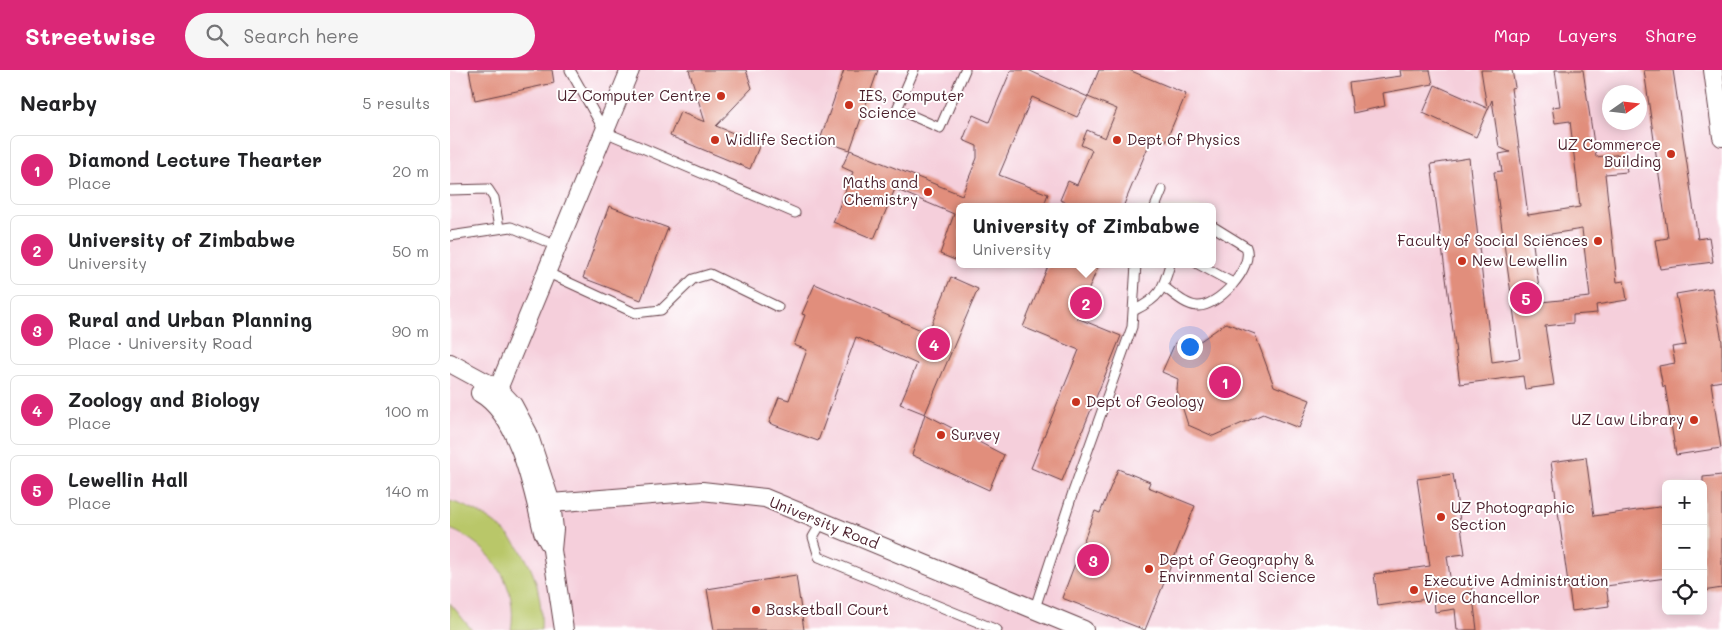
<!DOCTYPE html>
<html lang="en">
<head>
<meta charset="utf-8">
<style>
  body { margin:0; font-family:Mali,sans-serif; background:#f6f6f6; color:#202124 }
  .controls { position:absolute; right:15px; bottom:15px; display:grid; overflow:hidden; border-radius:8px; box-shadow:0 2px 12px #0003 }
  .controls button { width:45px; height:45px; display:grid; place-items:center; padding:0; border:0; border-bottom:1px solid #e0e0e0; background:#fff; color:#202124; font:25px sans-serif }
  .compass { position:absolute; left:1152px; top:15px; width:45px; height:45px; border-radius:50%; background:#fff; box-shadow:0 2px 12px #0003; rotate:76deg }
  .you { position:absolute; left:739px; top:276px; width:18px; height:18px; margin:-12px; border:4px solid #fff; border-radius:50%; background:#1a73e8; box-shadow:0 0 0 8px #1a73e833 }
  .badge { display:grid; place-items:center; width:32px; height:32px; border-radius:50%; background:#db2777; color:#fff; font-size:16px; font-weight:700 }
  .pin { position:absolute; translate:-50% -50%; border:2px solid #fff; box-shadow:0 1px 5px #0006 }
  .popup { position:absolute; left:506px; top:133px; width:260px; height:65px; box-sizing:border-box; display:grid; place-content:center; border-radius:8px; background:#fff; filter:drop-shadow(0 1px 4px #0005); font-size:16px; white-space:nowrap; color:#757577 }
  .popup b { font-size:19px; color:#202124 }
  .popup::after { content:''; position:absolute; left:50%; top:100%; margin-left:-10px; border:10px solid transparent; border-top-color:#fff }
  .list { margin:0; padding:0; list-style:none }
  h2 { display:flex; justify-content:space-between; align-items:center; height:65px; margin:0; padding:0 20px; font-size:21px }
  h2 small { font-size:16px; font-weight:400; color:#757577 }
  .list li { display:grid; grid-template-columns:32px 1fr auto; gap:15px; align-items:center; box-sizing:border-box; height:70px; margin:0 10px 10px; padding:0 10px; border:1px solid #e0e0e0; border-radius:8px }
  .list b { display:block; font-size:19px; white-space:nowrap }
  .list p { margin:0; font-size:16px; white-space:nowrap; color:#757577 }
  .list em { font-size:16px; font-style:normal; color:#757577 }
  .icon { flex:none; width:28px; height:28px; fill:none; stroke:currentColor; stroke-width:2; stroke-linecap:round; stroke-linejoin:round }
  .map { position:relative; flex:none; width:1272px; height:560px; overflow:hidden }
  header { display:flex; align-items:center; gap:30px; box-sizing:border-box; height:70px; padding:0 25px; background:#db2777; color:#fff }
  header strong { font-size:24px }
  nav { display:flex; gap:28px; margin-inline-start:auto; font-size:18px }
  .search { width:350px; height:45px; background:#f6f6f6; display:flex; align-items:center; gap:12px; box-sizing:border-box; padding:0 18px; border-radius:28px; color:#757577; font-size:19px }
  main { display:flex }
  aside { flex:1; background:#fff }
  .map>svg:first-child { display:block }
</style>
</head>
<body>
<header>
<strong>Streetwise</strong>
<div class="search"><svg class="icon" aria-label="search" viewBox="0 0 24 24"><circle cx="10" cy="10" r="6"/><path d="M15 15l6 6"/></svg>Search here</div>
<nav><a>Map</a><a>Layers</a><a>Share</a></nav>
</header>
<main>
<aside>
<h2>Nearby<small>5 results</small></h2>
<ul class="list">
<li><span class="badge">1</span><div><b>Diamond Lecture Thearter</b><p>Place</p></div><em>20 m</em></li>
<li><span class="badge">2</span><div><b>University of Zimbabwe</b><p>University</p></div><em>50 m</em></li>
<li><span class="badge">3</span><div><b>Rural and Urban Planning</b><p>Place · University Road</p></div><em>90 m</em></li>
<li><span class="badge">4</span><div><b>Zoology and Biology</b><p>Place</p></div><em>100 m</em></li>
<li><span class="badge">5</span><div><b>Lewellin Hall</b><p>Place</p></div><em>140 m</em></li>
</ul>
</aside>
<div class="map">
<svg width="1272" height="560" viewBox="0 0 1272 560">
  <rect width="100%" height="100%" fill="#fff"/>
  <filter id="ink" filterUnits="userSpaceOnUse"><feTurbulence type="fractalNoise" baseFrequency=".02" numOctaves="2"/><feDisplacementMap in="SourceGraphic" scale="10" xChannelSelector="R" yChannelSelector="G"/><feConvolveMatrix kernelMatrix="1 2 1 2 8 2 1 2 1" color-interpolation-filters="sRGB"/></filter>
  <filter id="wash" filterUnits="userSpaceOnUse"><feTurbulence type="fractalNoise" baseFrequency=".0096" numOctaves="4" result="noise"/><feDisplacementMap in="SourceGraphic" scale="20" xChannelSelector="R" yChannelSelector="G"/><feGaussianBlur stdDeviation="1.12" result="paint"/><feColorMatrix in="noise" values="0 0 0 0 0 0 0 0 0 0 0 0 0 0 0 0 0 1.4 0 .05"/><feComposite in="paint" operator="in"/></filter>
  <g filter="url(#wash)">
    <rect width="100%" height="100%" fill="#f9f0e1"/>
    <path fill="#f5cfdb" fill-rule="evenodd" d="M 0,0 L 1272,0 L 1272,560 L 0,560 ZM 1160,22 L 1190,22 L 1190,52 L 1160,52 ZM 510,137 L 762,137 L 762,194 L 510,194 ZM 1216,414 L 1253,414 L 1253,541 L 1216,541 Z"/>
    <g fill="#b9c769" stroke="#82734a">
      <path d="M 0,431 C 60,449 95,497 91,560 L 61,560 C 69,515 41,475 0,459 Z"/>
      <path d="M 0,533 L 22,560 L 0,560 Z"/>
    </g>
    <g id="blocks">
      <g fill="#e18e7b" fill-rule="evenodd">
        <path d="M 19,0 L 102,0 L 104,13 L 25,30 Z"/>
        <path d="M 239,0 L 296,0 L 302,18 L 266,56 L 310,74 L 300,99 L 220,66 L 230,42 L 255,52 Z"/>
        <path d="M 394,0 L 428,0 L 400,80 L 370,70 Z"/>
        <path d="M 561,0 L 578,0 L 638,27 L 627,47 L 582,27 L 549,105 L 598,124 L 593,137 L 510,137 L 510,192 L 490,184 L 504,144 L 445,119 L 424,169 L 383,152 L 403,102 L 392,97 L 400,80 L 512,125 L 527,88 L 527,76 L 513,70 L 523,45 L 539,52 Z"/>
        <path d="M 649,0 L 679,0 L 736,24 L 716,71 L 703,65 L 673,137 L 626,137 L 610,130 L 618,111 L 627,115 L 642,80 L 631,75 L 637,60 L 655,68 L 667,39 L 638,27 Z"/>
        <path d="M 950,0 L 980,0 L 983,14 L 933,23 L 935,36 L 903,43 L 899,13 L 951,6 Z"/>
        <path d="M 1031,0 L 1062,0 L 1065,17 L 1061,18 L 1078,145 L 1130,137 L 1120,51 L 1105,53 L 1102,37 L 1110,36 L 1105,0 L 1133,0 L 1146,87 L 1174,84 L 1177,102 L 1155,104 L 1167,212 L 1174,211 L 1177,230 L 1146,235 L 1147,243 L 1123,245 L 1123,253 L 1095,256 L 1104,315 L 1075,319 L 1073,306 L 1010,314 L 981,94 L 1019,88 L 1042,292 L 1070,288 L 1044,102 L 1052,101 L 1049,84 L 1060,82 L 1049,77 L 1042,30 L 1026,67 L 973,43 L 985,15 L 1037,38 ZM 1132,159 L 1140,227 L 1091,232 L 1082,167 Z"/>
        <path d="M 1194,0 L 1223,0 L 1248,169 L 1259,167 L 1263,192 L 1210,199 L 1205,170 L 1218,168 Z"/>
        <path d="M 159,136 L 218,158 L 191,230 L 133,208 Z"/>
        <path d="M 599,194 L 649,194 L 627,248 L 671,266 L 612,411 L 581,398 L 629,280 L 573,257 Z"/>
        <path d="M 501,207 L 528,219 L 475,344 L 450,334 L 467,294 L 406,267 L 368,371 L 319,353 L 329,327 L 339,330 L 357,280 L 344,275 L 355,245 L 352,244 L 365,214 L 478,263 Z"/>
        <path d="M 1262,218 L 1272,271 L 1272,311 L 1261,313 L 1271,378 L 1226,385 L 1215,316 L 1213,317 L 1209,296 L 1225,293 L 1222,277 L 1236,275 L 1226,224 Z"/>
        <path d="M 776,253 L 805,264 L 824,316 L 860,330 L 849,358 L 813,344 L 763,366 L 738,355 L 727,320 L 728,309 L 712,302 L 725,273 L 739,279 Z"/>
        <path d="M 475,344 L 554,385 L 539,420 L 462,385 Z"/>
        <path d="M 1136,387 L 1144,446 L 1216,436 L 1216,508 L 1156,516 L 1159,536 L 1122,541 L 1101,392 Z"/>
        <path d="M 668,399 L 700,412 L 698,417 L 745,436 L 695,560 L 612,528 L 645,441 L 650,443 Z"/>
        <path d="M 1003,404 L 1015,484 L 997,486 L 1001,514 L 1021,511 L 1027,560 L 1007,560 L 1005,539 L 985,542 L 984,528 L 928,536 L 924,504 L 980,496 L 967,409 Z"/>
        <path d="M 1272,405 L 1272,518 L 1253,521 L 1253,407 Z"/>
        <path d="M 346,505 L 354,560 L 264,560 L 257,519 Z"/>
      </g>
    </g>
  </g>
  <g filter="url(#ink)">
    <use href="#blocks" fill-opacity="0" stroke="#643e46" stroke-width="1"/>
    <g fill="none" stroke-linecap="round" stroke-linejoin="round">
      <g stroke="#643e46" stroke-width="11">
        <g id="service">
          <path d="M 120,0 L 155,62 L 345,143"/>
          <path d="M 464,0 L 447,39 L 490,58 L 515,0"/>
          <path d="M 0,120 L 38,119 L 44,128 L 49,158"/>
          <path d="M 705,137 L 712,120"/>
          <path d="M 0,166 L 61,157 L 107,176"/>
          <path d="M 748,194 L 783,213"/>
          <path d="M 96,202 L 185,243 L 211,240 L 243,209 L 260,204 L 328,237"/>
          <path d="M 714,217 C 724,224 735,235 747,236 C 767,238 805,197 796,177 L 762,156"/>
          <path d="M 685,240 C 709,228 713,220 720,194"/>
          <path d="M 372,452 L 363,467 L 369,487 L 547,560"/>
          <path d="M 584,541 L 623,422 L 682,257 L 686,194"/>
        </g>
      </g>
      <g stroke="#643e46" stroke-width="20">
        <g id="minor">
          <path d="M 1263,0 L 1272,67"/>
          <path d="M 0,293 L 48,319 L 63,335 L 78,363 L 101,433 L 104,459 L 102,480 L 114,560"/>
          <path d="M 30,323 C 69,345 83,420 93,462 L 99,473"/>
          <path d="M 41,329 L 48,319 L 180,0"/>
          <path d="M 87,436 L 101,433 L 252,421 L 315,428 L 634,560"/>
        </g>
      </g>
      <use href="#service" stroke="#fff" stroke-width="9"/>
      <use href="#minor" stroke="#fff" stroke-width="18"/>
    </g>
  </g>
  <g fill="#c8321e" stroke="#fff" stroke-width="2">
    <circle cx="271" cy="26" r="5"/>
    <circle cx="399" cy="35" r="5"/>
    <circle cx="265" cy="70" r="5"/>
    <circle cx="667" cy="70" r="5"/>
    <circle cx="1221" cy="84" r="5"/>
    <circle cx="478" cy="122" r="5"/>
    <circle cx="1148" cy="171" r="5"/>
    <circle cx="1012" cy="191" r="5"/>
    <circle cx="626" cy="332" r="5"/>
    <circle cx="1244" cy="350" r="5"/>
    <circle cx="491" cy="365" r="5"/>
    <circle cx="991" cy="447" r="5"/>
    <circle cx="699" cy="499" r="5"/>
    <circle cx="964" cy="520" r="5"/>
    <circle cx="306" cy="540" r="5"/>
  </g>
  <g text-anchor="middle" stroke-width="4" stroke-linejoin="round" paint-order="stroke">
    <g font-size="15" fill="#4a1f2b" stroke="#fff" text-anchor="start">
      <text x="261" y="31" text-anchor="end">UZ Computer Centre</text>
      <text x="409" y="31">IES, Computer<tspan x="409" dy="17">Science</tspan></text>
      <text x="275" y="75">Widlife Section</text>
      <text x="677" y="75">Dept of Physics</text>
      <text x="1211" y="80" text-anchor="end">UZ Commerce<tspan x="1211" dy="17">Building</tspan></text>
      <text x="468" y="118" text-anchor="end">Maths and<tspan x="468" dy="17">Chemistry</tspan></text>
      <text x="1138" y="176" text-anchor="end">Faculty of Social Sciences</text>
      <text x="1022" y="196">New Lewellin</text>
      <text x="636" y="337">Dept of Geology</text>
      <text x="1234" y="355" text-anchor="end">UZ Law Library</text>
      <text x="501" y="370">Survey</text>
      <text x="1001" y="443">UZ Photographic<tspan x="1001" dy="17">Section</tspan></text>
      <text x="709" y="495">Dept of Geography &amp;<tspan x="709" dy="17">Envirnmental Science</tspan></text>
      <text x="974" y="516">Executive Administration<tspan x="974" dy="17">Vice Chancellor</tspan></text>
      <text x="316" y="545">Basketball Court</text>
    </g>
    <g font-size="15" fill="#4a1f2b" stroke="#fff">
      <text transform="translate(374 453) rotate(22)" y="5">University Road</text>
    </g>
  </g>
</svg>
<div class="controls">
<button>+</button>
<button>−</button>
<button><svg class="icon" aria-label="locate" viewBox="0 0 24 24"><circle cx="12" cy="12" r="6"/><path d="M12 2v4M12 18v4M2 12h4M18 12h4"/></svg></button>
</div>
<svg class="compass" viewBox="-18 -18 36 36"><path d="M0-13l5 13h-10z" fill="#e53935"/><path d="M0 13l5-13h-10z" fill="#757577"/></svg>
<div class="you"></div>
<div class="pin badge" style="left:775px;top:312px">1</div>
<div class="pin badge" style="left:636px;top:233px">2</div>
<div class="popup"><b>University of Zimbabwe</b>University</div>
<div class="pin badge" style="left:643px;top:490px">3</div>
<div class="pin badge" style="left:484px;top:274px">4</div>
<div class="pin badge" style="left:1076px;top:228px">5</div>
</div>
</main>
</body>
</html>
